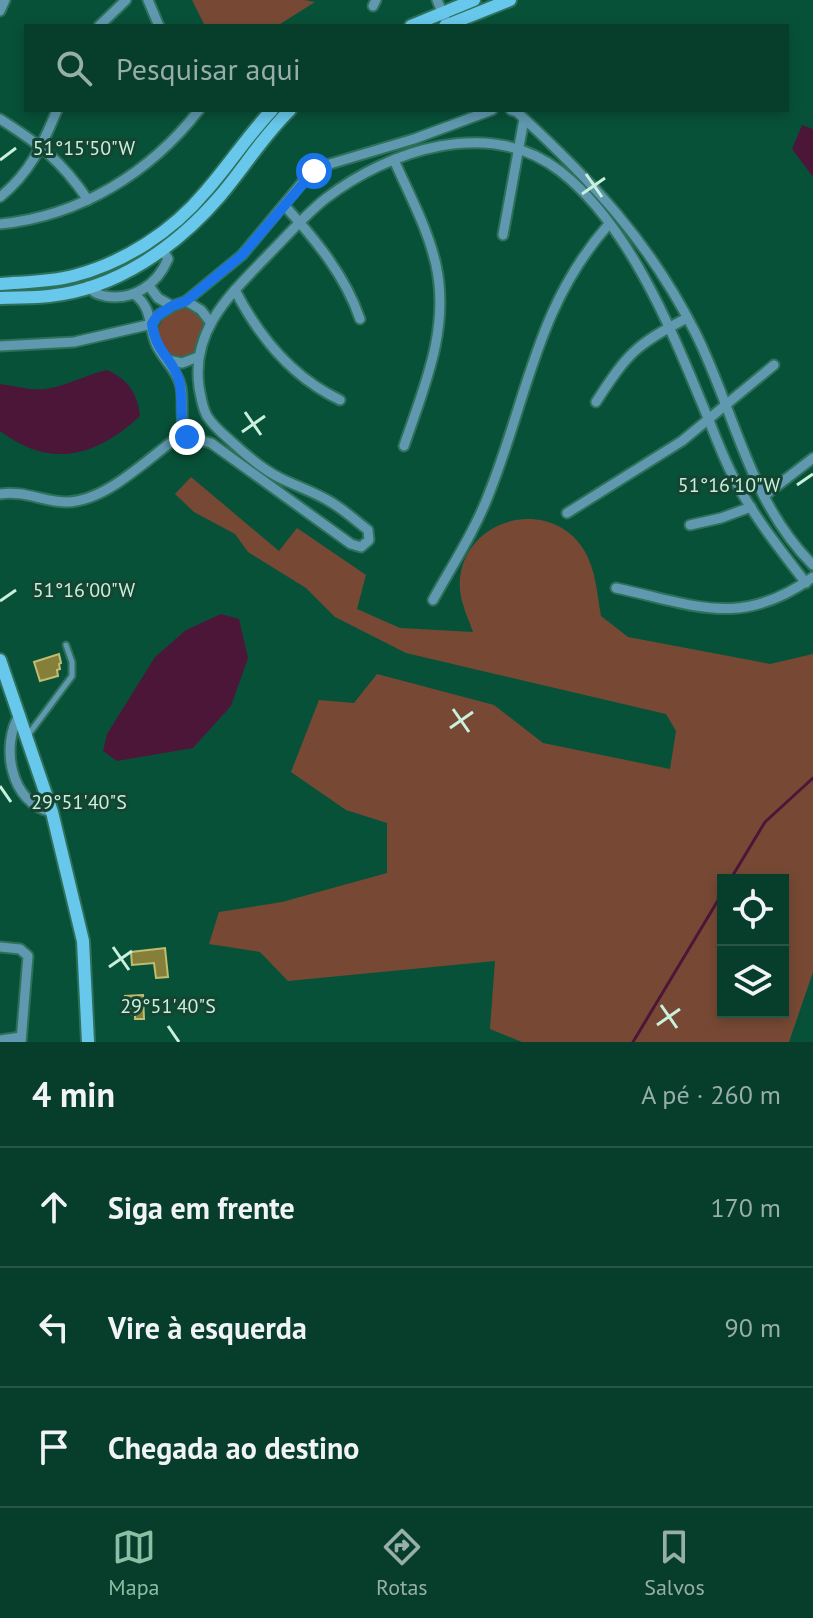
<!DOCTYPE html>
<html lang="pt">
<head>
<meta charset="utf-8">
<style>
  body { margin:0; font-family:"PT Sans",sans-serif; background:#144837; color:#f1f3f6 }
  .controls { position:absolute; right:24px; bottom:24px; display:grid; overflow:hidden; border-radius:0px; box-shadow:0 4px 12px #0003 }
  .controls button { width:72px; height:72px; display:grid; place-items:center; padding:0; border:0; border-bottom:2px solid #275647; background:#063d2b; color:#f1f3f6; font:40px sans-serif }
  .stop { position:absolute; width:24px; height:24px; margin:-18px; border:6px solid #1a73e8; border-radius:50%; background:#fff }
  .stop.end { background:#1a73e8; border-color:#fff; box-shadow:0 2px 8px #0008 }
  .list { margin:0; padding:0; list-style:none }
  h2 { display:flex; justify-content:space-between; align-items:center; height:104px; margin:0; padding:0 32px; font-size:34px }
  h2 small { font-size:26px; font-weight:400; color:#98aea9 }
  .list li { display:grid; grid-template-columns:52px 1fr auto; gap:24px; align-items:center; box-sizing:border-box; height:120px; padding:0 32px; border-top:2px solid #275647 }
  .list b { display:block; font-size:30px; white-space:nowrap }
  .list em { font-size:26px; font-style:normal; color:#98aea9 }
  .icon { flex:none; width:44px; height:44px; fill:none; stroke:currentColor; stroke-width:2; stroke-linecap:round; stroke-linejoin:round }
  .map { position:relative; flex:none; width:813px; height:1042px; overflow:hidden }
  .search { position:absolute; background:#063d2b; box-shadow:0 4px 12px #0003; left:24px; right:24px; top:24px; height:88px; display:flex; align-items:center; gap:20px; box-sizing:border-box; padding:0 28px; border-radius:0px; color:#98aea9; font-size:30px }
  .sheet { height:464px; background:#063d2b }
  nav { display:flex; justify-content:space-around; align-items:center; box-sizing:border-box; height:112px; border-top:2px solid #275647; background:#063d2b; font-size:22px; color:#98aea9 }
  nav a { display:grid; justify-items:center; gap:4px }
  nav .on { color:#8abfa5 }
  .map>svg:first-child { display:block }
</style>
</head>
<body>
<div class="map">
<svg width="813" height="1042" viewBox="0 0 813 1042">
  <rect width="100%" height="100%" fill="#085139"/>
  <g fill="#774935" fill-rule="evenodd">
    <path d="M 192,0 L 304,0 L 315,2 L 277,26 L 205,26 Z"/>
    <path d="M 184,306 L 196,309 L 204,325 L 196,351 L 182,359 C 166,355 159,344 158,328 L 164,317 Z"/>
    <path d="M 191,477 L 279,551 L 297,528 L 366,575 L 357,609 L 400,628 L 473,632 C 467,614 458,599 460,578 C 467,516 551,497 584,550 C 596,570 597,594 601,616 L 628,637 L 770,664 L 813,654 L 813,972 L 789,1042 L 522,1042 L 490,1029 L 495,961 L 288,981 L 260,952 L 209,944 L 219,912 L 282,902 L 387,873 L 387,823 L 346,810 L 291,772 L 319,700 L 354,703 L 377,674 L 494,705 L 543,743 L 670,769 L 676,731 L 666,714 L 406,653 L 335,617 L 306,588 L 248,552 L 235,534 L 194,512 L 175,494 ZM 783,880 L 783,1012 L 723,1012 L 723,880 Z"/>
  </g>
  <g fill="#4c1639">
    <path d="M 802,125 L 813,129 L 813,177 L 792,149 Z"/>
    <path d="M 107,370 C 128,379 138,394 140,416 C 97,456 51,470 0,431 L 0,384 C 17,386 33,392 51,388 C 71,384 88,374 107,370 Z"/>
    <path d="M 221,614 L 239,619 L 248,658 L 231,706 L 193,748 L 117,761 L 103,751 L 107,734 L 155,657 L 186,630 Z"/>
  </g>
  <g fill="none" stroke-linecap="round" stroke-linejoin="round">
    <g stroke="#4c1639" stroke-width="3">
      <path d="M 730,880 L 765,822 L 813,778"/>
      <path d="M 633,1042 L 723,892"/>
    </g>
  </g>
  <g fill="#857f39" stroke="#c2bc70" stroke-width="2">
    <path d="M 59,654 L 61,663 L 59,664 L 60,669 L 57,670 L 58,676 L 40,681 L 34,662 Z"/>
    <path d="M 165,948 L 168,977 L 156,978 L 154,963 L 132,965 L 131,952 Z"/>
    <path d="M 143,995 L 144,1019 L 135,1019 L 135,1014 L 126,1015 L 125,996 Z"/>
  </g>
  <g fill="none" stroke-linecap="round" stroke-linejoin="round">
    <g stroke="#2e715a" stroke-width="9">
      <path id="lane" d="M 28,735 L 72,676 L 72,662 L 66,645"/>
    </g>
    <g stroke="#2e715a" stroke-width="13">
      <g id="street">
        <path d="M 148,0 L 159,26"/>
        <path d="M 437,0 L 445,19"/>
        <path d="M 373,6 L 376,0"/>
        <path d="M 0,11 L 5,0"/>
        <path d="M 99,26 L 126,0"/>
        <path d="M 511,110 L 517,112 C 591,180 649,241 695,332 C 734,409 749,502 813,565"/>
        <path d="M 0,119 C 39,144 61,160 88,200"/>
        <path d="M 394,160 C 409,194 428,229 436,265 C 450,329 424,387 404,446"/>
        <path d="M 0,197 C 30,173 43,144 57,110"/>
        <path d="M 284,205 C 315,239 345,275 360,319"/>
        <path d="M 0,224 C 80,216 150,173 199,110"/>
        <path d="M 503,235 L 524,119"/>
        <path d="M 88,286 C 93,293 97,294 105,296 C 133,301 157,285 168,259 L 163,250"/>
        <path d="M 149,286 L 158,298 L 172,306"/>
        <path d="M 235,290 C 259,337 291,377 340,400"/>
        <path d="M 134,294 C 153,308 148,325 156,344 C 163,360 177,369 181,387 C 184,403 179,423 187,437 L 211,443 L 351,544 L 361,547 L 369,540 L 368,530 C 355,520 343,509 329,501 C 314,492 296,486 280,478 C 262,469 247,456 232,442 C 223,434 213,426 207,416 C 202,407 201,397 199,387 C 191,328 232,293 269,254 C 287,236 305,215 325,199 C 389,150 489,116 560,171 C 633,228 675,339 710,423 C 718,443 726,464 737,484 C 755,518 782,552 806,583"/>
        <path d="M 186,301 L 201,310 L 211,323"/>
        <path d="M 0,346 L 74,342 L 152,324 L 157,316 L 172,306 L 186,301 L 242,255 L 306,178 L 323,166 L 414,139 L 492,110"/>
        <path d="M 168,360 L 182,363 L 198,357"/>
        <path d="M 596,402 C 628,353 635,345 687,318"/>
        <path d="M 0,494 C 24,490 44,502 67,502 C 109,501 150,455 184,433"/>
        <path d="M 764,496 L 813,458"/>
        <path d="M 567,513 L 682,441 L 774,365"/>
        <path d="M 690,525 L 721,518 L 751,507"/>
        <path d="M 616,588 C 696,605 740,629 813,577"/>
        <path d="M 433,600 C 453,564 476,529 490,491 C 528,395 537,305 609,224"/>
        <path d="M 20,714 C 0,745 10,804 52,812"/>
        <path d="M 0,947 L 20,949 L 28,956 L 21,1042"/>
        <path d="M 0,1040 L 21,1037"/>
      </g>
    </g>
    <g stroke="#2e715a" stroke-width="16">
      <g id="secondary">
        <path d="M 411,26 L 474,0"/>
        <path d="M 445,26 L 510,0"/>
        <path d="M 0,284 C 24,282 50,282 73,276 C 124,263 173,231 206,191 C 229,165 248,135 272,110"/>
        <path d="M 0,298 C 16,297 33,298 49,296 C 117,289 177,246 220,196 C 244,168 263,136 290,110"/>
        <path d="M 0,660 L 52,812 L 83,941 L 88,1042"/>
      </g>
    </g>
    <use href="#lane" stroke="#6099af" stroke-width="5"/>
    <use href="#street" stroke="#6099af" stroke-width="9"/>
    <use href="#secondary" stroke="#68c8eb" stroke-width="12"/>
  </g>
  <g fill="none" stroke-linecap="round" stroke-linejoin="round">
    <path stroke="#1a73e8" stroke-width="10" d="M 187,437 C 178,421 184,398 179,380 C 172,357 156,353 152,324 L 157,316 L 172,306 L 186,301 L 242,255 L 314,171"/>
  </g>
  <path fill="none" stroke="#c8f0dc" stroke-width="3" d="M 0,160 L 16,148M 586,174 L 602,197M 582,194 L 605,178M 245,412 L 261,435M 242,432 L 265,416M 797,485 L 813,474M 0,601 L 16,590M 453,709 L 469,732M 450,728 L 473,712M 0,786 L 11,802M 113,947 L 129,970M 109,967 L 132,951M 661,1005 L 677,1028M 657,1025 L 680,1009M 168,1026 L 179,1042"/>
  <g font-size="20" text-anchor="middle" fill="#c8f0dc" stroke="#164432" stroke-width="6" stroke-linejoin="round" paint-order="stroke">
    <text x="84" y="155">51°15'50"W</text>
    <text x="729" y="492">51°16'10"W</text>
    <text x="84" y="597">51°16'00"W</text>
    <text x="79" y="809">29°51'40"S</text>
    <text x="168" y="1013">29°51'40"S</text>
  </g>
</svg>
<div class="controls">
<button><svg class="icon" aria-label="locate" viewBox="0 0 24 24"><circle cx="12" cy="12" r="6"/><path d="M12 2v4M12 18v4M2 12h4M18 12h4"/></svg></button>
<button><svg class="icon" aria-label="layers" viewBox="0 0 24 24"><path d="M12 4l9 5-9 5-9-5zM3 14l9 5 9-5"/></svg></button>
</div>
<div class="stop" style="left:314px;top:171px"></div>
<div class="stop end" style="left:187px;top:437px"></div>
<div class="search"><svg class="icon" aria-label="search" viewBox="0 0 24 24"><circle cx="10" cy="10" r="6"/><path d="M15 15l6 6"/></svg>Pesquisar aqui</div>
</div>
<section class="sheet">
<h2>4 min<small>A pé · 260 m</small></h2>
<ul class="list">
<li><svg class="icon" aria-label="ahead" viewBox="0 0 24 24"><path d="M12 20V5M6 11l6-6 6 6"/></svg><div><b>Siga em frente</b></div><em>170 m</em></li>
<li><svg class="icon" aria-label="left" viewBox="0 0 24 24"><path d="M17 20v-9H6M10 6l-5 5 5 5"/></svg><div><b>Vire à esquerda</b></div><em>90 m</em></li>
<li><svg class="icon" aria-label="arrive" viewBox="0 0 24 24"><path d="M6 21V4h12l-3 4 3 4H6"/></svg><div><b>Chegada ao destino</b></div></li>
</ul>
</section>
<nav>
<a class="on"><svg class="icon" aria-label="map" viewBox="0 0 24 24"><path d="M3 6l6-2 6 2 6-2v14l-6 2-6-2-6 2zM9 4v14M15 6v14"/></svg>Mapa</a>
<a><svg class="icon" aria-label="directions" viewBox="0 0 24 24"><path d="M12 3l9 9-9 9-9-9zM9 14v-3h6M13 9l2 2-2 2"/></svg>Rotas</a>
<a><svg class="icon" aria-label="saved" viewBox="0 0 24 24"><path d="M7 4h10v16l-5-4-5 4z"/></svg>Salvos</a>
</nav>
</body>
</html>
